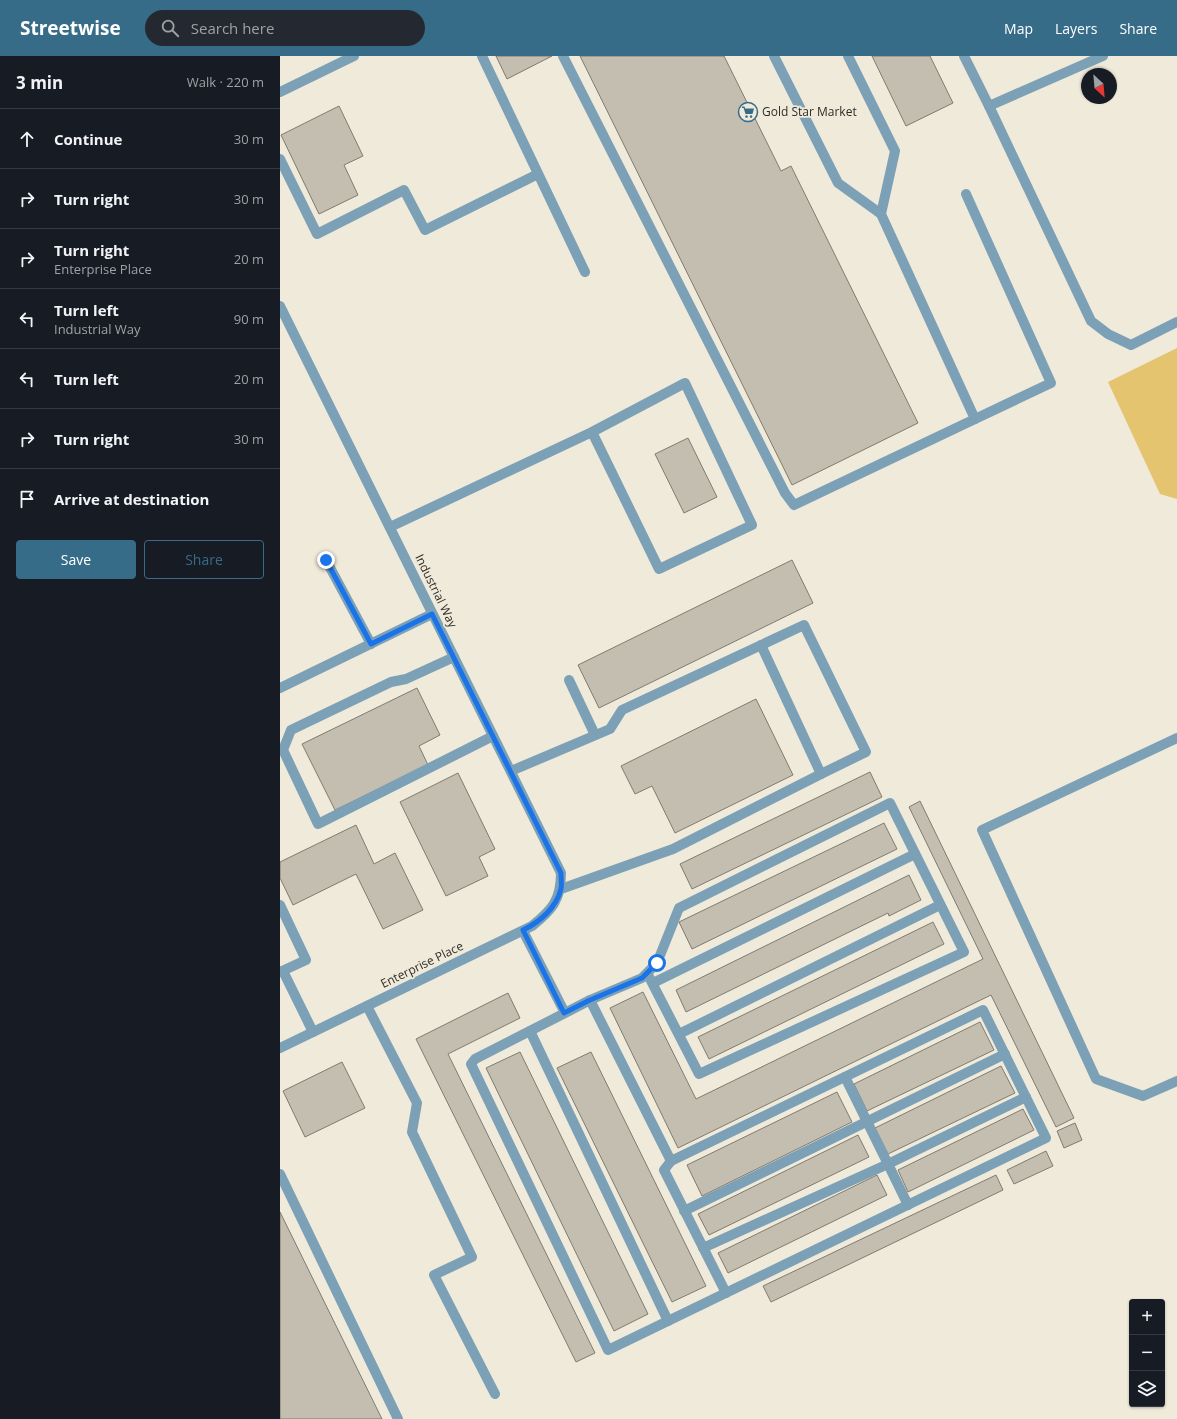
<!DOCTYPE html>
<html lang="en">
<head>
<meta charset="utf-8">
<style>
  body { margin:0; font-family:"Open Sans",sans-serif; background:#242831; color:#f1f3f6 }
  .controls { position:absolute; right:12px; bottom:12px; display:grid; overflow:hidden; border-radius:4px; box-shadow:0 1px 3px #0004 }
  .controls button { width:36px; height:36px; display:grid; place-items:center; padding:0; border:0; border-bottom:1px solid #363941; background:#171b24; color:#f1f3f6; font:20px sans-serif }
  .compass { position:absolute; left:801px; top:12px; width:36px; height:36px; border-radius:50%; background:#171b24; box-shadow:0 1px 3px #0004; rotate:154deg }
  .stop { position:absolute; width:12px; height:12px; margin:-9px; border:3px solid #1a73e8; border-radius:50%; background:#fff }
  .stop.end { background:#1a73e8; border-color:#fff; box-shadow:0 1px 4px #0008 }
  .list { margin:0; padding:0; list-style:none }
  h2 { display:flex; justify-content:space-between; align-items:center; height:52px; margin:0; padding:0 16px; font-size:17px }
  h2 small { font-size:13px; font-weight:400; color:#9ea1a6 }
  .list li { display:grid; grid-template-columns:26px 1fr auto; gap:12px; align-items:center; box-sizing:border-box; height:60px; padding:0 16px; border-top:1px solid #363941 }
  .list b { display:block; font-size:15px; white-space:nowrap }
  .list p { margin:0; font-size:13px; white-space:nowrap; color:#9ea1a6 }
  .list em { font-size:13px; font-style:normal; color:#9ea1a6 }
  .actions { display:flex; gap:8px; padding:12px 16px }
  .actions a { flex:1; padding:9px 0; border:1px solid #376c88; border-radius:4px; text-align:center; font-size:14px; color:#376c88 }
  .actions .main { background:#376c88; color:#fff }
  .icon { flex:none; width:22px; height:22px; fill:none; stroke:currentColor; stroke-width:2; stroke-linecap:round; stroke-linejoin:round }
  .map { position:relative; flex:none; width:897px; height:1363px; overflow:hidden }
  header { display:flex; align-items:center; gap:24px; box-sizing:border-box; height:56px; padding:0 20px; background:#376c88; color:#fff }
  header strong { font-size:19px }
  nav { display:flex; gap:22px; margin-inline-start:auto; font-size:14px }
  .search { width:280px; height:36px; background:#242831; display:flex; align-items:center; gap:10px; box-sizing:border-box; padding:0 14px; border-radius:22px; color:#9ea1a6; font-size:15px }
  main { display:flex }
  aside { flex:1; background:#171b24 }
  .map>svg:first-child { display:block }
</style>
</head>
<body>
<header>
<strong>Streetwise</strong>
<div class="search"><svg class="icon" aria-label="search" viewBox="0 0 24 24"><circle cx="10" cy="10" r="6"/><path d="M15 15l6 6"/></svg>Search here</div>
<nav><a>Map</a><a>Layers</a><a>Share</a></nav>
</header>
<main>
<aside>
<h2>3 min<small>Walk · 220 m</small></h2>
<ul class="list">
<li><svg class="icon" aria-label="ahead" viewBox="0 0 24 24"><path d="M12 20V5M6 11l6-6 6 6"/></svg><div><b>Continue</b></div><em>30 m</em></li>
<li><svg class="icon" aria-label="right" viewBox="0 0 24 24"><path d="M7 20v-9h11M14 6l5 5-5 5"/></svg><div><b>Turn right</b></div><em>30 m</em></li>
<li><svg class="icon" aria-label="right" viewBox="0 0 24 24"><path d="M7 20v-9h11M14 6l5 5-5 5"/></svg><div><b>Turn right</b><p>Enterprise Place</p></div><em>20 m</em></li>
<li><svg class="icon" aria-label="left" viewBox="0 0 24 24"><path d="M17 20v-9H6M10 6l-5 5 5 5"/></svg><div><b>Turn left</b><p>Industrial Way</p></div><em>90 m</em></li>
<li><svg class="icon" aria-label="left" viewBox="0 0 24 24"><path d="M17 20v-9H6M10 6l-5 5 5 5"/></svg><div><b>Turn left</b></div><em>20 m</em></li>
<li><svg class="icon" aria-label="right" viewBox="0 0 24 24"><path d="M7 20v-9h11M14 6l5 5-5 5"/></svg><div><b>Turn right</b></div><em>30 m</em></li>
<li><svg class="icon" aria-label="arrive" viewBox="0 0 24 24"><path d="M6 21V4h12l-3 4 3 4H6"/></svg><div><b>Arrive at destination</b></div></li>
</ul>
<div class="actions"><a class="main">Save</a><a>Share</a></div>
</aside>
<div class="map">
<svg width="897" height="1363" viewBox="0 0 897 1363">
  <rect width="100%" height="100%" fill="#f0eadb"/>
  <path fill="#e4c46e" d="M 897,292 L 897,443 L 880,438 L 828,326 Z"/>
  <g fill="#c4beb0" stroke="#807b6e">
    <path d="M 216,0 L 272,0 L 227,23 Z"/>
    <path d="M 300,0 L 444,0 L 501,115 L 511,110 L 638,367 L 512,429 Z"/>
    <path d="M 592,0 L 650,0 L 673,47 L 626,70 Z"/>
    <path d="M 59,50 L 83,100 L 64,109 L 78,139 L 39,158 L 1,79 Z"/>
    <path d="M 408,382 L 437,441 L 404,457 L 375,398 Z"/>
    <path d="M 512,504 L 533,547 L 319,652 L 298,609 Z"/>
    <path d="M 137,632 L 160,679 L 139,690 L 148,709 L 55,754 L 22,688 Z"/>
    <path d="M 476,643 L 513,719 L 395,777 L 372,730 L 355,738 L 341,710 Z"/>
    <path d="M 590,716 L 602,741 L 412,833 L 400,808 Z"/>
    <path d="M 178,717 L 215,793 L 199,801 L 208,820 L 166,840 L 120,746 Z"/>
    <path d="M 640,745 L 794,1062 L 776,1071 L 711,939 L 398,1092 L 330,952 L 363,936 L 416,1043 L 703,903 L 629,751 Z"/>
    <path d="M 604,767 L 617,793 L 412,893 L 399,866 Z"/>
    <path d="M 76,769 L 94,808 L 115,797 L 143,854 L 103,873 L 76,818 L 13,849 L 0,822 L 0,806 Z"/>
    <path d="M 629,819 L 641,844 L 609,860 L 608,857 L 406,956 L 396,934 Z"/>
    <path d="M 653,866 L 664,888 L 429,1003 L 418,981 Z"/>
    <path d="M 228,937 L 240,962 L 168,998 L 315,1297 L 296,1306 L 136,983 Z"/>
    <path d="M 700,966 L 714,994 L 587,1055 L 574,1028 Z"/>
    <path d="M 240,996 L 368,1258 L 334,1275 L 206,1012 Z"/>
    <path d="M 311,996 L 426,1230 L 392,1246 L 277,1012 Z"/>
    <path d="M 62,1006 L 85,1052 L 25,1081 L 3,1035 Z"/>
    <path d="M 721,1010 L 735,1037 L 608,1098 L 595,1072 Z"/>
    <path d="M 557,1036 L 572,1066 L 422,1140 L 407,1109 Z"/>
    <path d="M 743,1053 L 754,1074 L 628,1136 L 618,1114 Z"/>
    <path d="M 795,1067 L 802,1084 L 784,1092 L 777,1075 Z"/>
    <path d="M 578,1079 L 589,1101 L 429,1179 L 418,1158 Z"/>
    <path d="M 766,1095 L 773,1110 L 734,1128 L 727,1114 Z"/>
    <path d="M 597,1119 L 607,1139 L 448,1217 L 438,1197 Z"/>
    <path d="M 716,1119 L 723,1134 L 491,1246 L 483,1230 Z"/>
    <path d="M 0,1156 L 102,1363 L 0,1363 Z"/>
  </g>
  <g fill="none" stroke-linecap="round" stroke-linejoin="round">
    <g stroke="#7ca1b6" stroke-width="10">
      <path d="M 202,0 L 305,216"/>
      <path d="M 283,0 L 505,437 L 514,449 L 695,363 L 601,158 L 615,95 L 568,0"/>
      <path d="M 494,0 L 558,127 L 601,158"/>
      <path d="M 684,0 L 709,50"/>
      <path d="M 823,0 L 709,50 L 811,265 L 828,278 L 851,289 L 897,266"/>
      <path d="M 0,36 L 74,0"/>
      <path d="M 0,103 L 37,178 L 124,134 L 145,174 L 258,118"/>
      <path d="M 686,138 L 771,327 L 695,363"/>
      <path d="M 110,471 L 312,376 L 379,513 L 472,469 L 405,327 L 312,376"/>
      <path d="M 46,504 L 91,588"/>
      <path d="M 174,601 L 126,623 L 111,626 L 11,674 L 3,694 L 38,768 L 213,680"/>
      <path d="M 289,624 L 315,679"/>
      <path d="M 0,632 L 152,558"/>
      <path d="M 897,682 L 702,774 L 816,1023 L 863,1040 L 897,1025"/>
      <path d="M 231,715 L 330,673 L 342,654 L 524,569 L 586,696 L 541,718"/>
      <path d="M 281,833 L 393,793 L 541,718 L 481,589"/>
      <path d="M 0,849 L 26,904 L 0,916"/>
      <path d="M 243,875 L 285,957 L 195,1003 L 191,1008 L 328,1294 L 766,1082 L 703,954 L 391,1105 L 310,944 L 285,957"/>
      <path d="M 3,915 L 33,976"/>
      <path d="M 373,927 L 635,798"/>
      <path d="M 310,944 L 362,922 L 377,907 L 399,852 L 610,747 L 684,896 L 419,1018 L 367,917"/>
      <path d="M 87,950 L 137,1047 L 132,1076 L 192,1201 L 154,1219 L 215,1338"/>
      <path d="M 250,975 L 388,1265"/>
      <path d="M 399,978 L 660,849"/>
      <path d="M 391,1105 L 384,1114 L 446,1237"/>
      <path d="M 0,1118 L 118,1363"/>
      <path d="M 628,1149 L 608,1108 L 746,1041"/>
      <path d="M 404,1155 L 725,998"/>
      <path d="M 423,1192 L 608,1108 L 565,1021"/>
    </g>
    <path stroke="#7ca1b6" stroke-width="10" d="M 0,250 L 281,817 C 281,844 272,854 252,870 L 0,992"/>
  </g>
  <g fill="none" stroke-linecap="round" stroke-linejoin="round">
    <path stroke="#1a73e8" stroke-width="5" d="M 46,504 L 91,588 L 152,558 L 281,817 C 281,822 282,828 281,833 C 276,852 260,866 243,874 L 284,957 L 310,944 L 362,922 L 377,907"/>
  </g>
  <defs>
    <g id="supermarket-ring" transform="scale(1)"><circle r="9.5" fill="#f0eadb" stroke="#376c88" stroke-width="1.5"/><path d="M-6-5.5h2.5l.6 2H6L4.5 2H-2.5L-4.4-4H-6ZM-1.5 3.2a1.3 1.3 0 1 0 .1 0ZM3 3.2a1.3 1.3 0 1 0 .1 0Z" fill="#376c88"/></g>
  </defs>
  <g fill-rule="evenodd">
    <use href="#supermarket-ring" x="468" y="56"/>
  </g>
  <g text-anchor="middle" stroke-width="3.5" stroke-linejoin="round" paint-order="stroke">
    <g font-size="12" fill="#2e2c26" stroke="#f0eadb" text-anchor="start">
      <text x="482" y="60">Gold Star Market</text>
    </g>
    <g font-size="12" fill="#2e2c26" stroke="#f0eadb">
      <text transform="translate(156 535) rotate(64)" y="4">Industrial Way</text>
      <text transform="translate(142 909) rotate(-26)" y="4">Enterprise Place</text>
    </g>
  </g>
</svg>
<div class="controls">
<button>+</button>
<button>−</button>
<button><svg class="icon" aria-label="layers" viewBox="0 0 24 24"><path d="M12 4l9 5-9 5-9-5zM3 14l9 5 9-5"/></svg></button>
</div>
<svg class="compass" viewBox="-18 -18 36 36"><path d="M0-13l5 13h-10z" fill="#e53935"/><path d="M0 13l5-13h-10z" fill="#9ea1a6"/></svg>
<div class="stop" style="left:377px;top:907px"></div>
<div class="stop end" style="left:46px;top:504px"></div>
</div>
</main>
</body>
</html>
